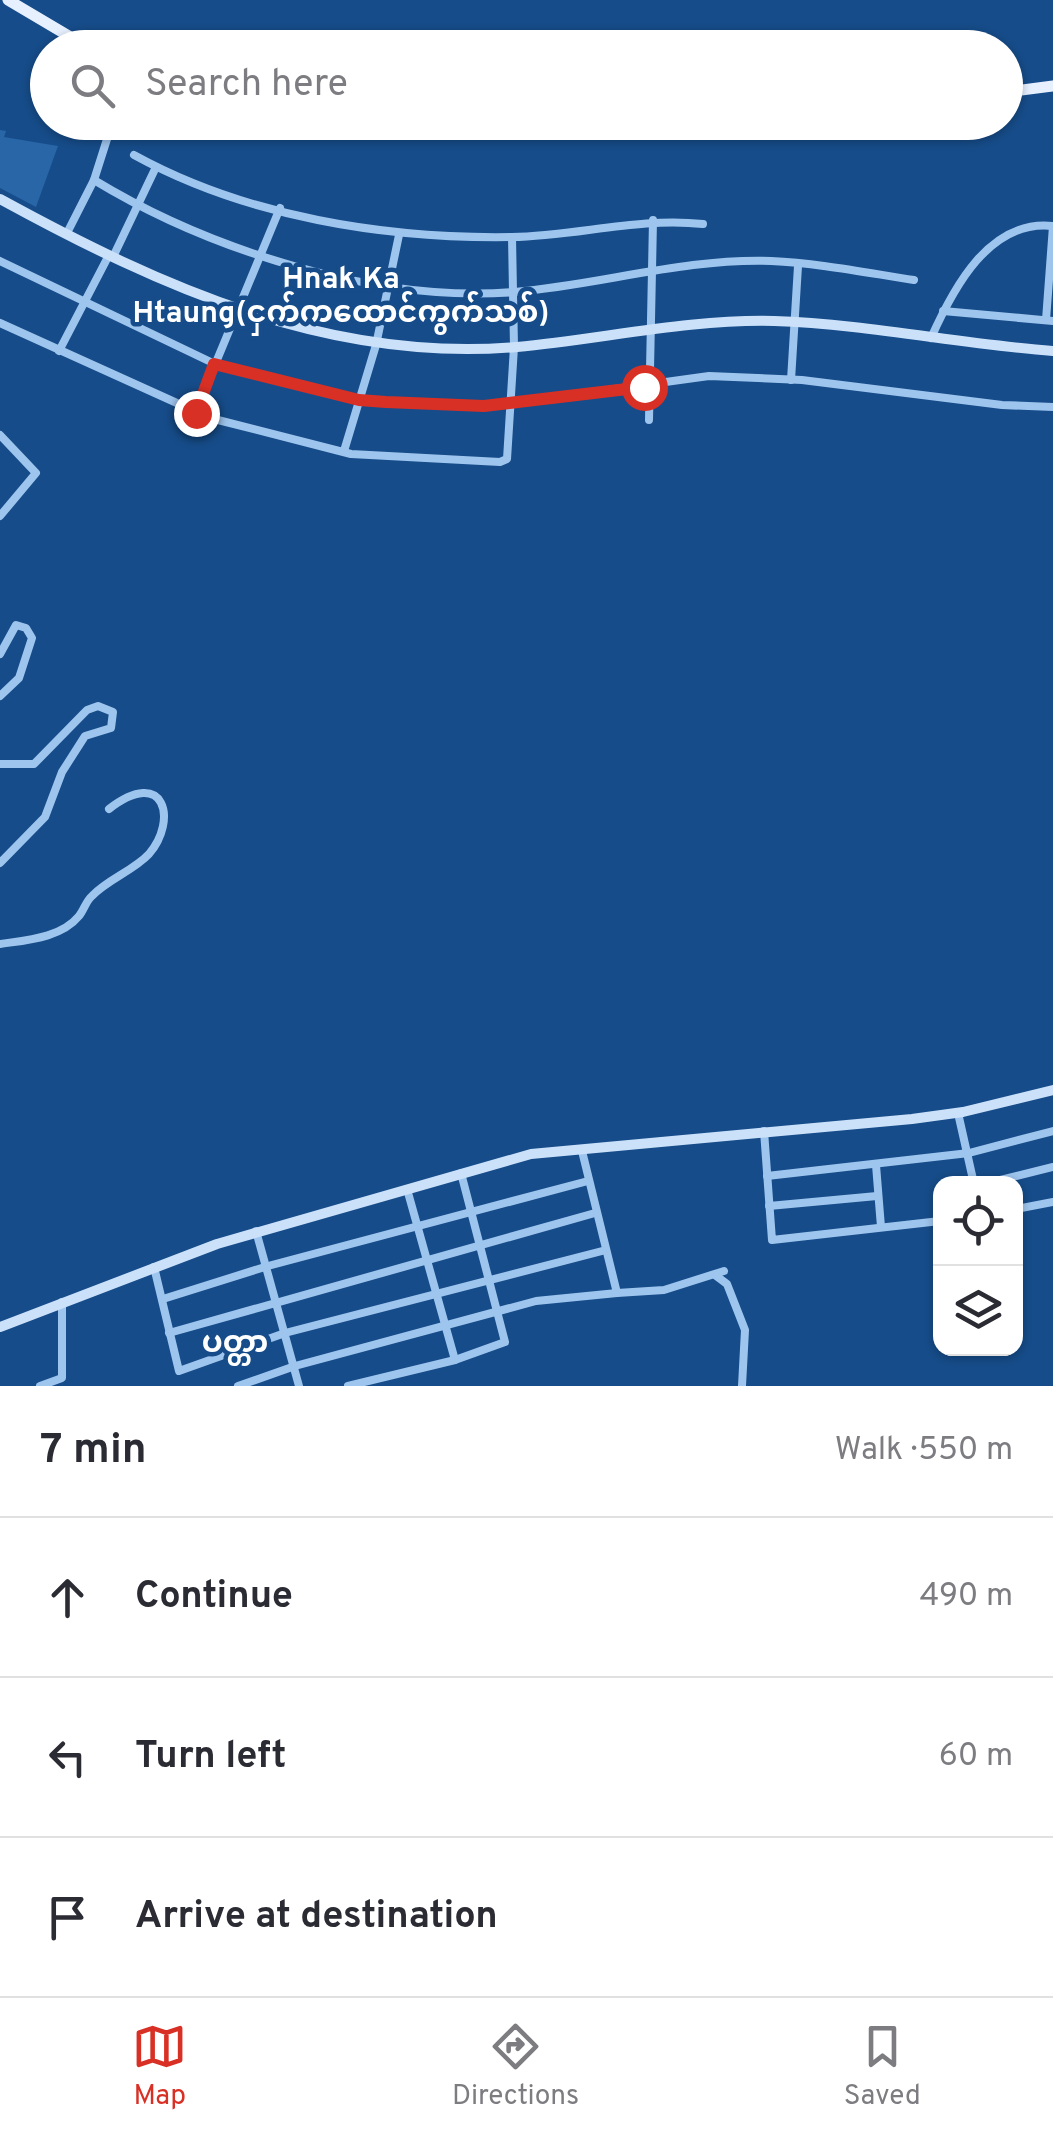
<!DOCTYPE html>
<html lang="en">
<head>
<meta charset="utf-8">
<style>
  body { margin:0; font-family:Overpass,"Noto Sans Myanmar",sans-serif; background:#f7f7f7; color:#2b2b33 }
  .controls { position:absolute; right:30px; bottom:30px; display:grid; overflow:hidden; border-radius:20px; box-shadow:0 2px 8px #0004 }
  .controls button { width:90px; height:90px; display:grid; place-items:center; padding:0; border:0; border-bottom:2px solid #e1e1e2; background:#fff; color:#2b2b33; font:50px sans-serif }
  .stop { position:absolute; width:30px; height:30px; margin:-22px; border:8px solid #d93025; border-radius:50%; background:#fff }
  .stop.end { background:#d93025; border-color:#fff; box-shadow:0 2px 10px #0008 }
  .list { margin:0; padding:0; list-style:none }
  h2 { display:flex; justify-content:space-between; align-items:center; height:130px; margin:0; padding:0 40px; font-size:42px }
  h2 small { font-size:32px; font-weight:400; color:#7c7c81 }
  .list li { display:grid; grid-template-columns:65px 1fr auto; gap:30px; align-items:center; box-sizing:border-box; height:160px; padding:0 40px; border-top:2px solid #e1e1e2 }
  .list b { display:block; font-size:38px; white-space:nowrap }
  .list em { font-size:32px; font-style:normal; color:#7c7c81 }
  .icon { flex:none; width:55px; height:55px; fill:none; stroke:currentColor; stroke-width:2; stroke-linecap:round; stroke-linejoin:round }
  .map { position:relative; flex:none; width:1053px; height:1386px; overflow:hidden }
  .search { position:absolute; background:#fff; box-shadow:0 2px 8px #0004; left:30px; right:30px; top:30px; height:110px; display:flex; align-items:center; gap:25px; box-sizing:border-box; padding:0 35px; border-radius:55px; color:#7c7c81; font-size:38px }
  .sheet { height:610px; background:#fff }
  nav { display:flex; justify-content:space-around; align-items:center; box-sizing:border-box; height:140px; border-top:2px solid #e1e1e2; background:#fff; font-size:28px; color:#7c7c81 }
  nav a { display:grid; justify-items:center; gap:5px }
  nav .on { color:#d93025 }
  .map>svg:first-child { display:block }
</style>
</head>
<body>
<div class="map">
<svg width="1053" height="1386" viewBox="0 0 1053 1386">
  <rect width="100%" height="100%" fill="#164c89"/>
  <path fill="#2966a8" d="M 0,130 L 6,131 L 4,137 L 58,146 L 36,207 L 0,188 Z"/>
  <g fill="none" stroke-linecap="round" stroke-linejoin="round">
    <g stroke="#9ec5ee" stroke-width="8">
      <path d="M 134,155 C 247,217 385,239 512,237 C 577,236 638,217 703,224"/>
      <path d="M 94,180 C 211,251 377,303 515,292 C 600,285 684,258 771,261 C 818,263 868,273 914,280"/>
      <path d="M 67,233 L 94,180 L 108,136"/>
      <path d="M 113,257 L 156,167"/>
      <path d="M 0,261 L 215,364 L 359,400 L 484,407 L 709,376 L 802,380 L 1002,405 L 1053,407"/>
      <path d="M 943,311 L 1053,321"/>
      <path d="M 1046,320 L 1053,226"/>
      <path d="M 0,323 L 210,418 L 351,454 L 500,462 L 507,459 L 514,347 L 512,237"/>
      <path d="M 931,338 C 953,289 989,219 1053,226"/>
      <path d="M 59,351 L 109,255"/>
      <path d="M 791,380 L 798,266"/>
      <path d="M 195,413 L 280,208"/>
      <path d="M 649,420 L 653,220"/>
      <path d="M 0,435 L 36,473 L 0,516"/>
      <path d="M 344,451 L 376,345 L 399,235"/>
      <path d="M 0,654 L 16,625 L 26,628 L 32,638 L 19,678 L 0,696"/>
      <path d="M 0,764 L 34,764 L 87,710 L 98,706 L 113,712 L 111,728 L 85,736 L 62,772 L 45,817 L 0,863"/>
      <path d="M 0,944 C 27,940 61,938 79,916 C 84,910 86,901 92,896 C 108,879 133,871 149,854 C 178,820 165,766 109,809"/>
      <path d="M 958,1113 L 974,1184"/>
      <path d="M 764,1131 L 772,1240 L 940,1221"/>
      <path d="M 876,1165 L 881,1227"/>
      <path d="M 767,1176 L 969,1153 L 1053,1131"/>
      <path d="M 984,1184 L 1053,1167"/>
      <path d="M 407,1189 L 455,1360"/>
      <path d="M 769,1206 L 877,1196"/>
      <path d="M 1016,1209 L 1053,1202"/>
      <path d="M 256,1231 L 299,1386"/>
      <path d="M 154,1267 L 179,1371 L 285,1333 L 606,1250"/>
      <path d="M 715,1275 L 727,1284 L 745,1330 L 742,1386"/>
      <path d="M 617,1293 L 664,1290 L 724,1271"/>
      <path d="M 163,1299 L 268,1266 L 588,1181"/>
      <path d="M 169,1333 L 595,1213"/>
      <path d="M 40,1386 L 62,1378 L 62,1302"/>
      <path d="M 238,1386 L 295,1366 L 536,1301 L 617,1293 L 582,1151"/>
      <path d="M 348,1386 L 455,1360 L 505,1342 L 461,1173"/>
    </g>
    <g stroke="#cbe1fa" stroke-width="10">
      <path d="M 0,199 C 161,287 329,363 517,347 C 603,339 688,319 774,321 C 868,324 959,344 1053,351"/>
      <path d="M 0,1327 L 217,1244 L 531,1154 L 912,1119 L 963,1112 L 1053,1090"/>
    </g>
    <g stroke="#e6f0ff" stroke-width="11">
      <path d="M 8,0 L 89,48"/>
      <path d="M 1006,92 L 1053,86"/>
      <path d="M 584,122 L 678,128 L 760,122"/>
    </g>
  </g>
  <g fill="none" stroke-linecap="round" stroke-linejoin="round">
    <path stroke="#d93025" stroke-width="12" d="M 196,413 L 214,364 L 359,400 L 386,402 L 484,406 L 644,387"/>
  </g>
  <g text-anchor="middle" stroke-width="9" stroke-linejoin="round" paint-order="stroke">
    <g font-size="30" font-weight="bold" fill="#fff" stroke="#164c89">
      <text x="341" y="288">Hnak Ka<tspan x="341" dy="34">Htaung(ငှက်ကထောင်ကွက်သစ်)</tspan></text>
      <text x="235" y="1352">ပတ္တာ</text>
    </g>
  </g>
</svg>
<div class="controls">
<button><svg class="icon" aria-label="locate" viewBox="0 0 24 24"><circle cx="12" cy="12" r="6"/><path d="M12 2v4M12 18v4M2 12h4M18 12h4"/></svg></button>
<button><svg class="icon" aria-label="layers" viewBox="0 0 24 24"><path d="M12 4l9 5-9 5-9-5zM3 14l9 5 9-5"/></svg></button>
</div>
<div class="stop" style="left:644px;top:387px"></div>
<div class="stop end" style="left:196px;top:413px"></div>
<div class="search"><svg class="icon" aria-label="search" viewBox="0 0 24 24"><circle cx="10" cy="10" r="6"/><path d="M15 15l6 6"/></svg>Search here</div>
</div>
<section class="sheet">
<h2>7 min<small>Walk · 550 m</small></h2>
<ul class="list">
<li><svg class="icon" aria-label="ahead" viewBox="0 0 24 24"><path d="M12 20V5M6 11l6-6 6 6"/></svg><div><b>Continue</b></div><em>490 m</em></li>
<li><svg class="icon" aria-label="left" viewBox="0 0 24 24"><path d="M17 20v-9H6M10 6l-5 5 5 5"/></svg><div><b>Turn left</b></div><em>60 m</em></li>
<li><svg class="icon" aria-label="arrive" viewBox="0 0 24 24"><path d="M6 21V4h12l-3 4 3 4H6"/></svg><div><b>Arrive at destination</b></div></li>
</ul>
</section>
<nav>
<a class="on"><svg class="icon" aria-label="map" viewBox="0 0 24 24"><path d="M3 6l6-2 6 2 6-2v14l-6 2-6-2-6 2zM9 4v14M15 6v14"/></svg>Map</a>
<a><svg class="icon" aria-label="directions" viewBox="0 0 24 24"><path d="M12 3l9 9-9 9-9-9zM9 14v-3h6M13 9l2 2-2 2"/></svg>Directions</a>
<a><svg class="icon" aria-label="saved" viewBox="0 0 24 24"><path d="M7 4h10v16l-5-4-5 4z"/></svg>Saved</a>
</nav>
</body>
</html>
